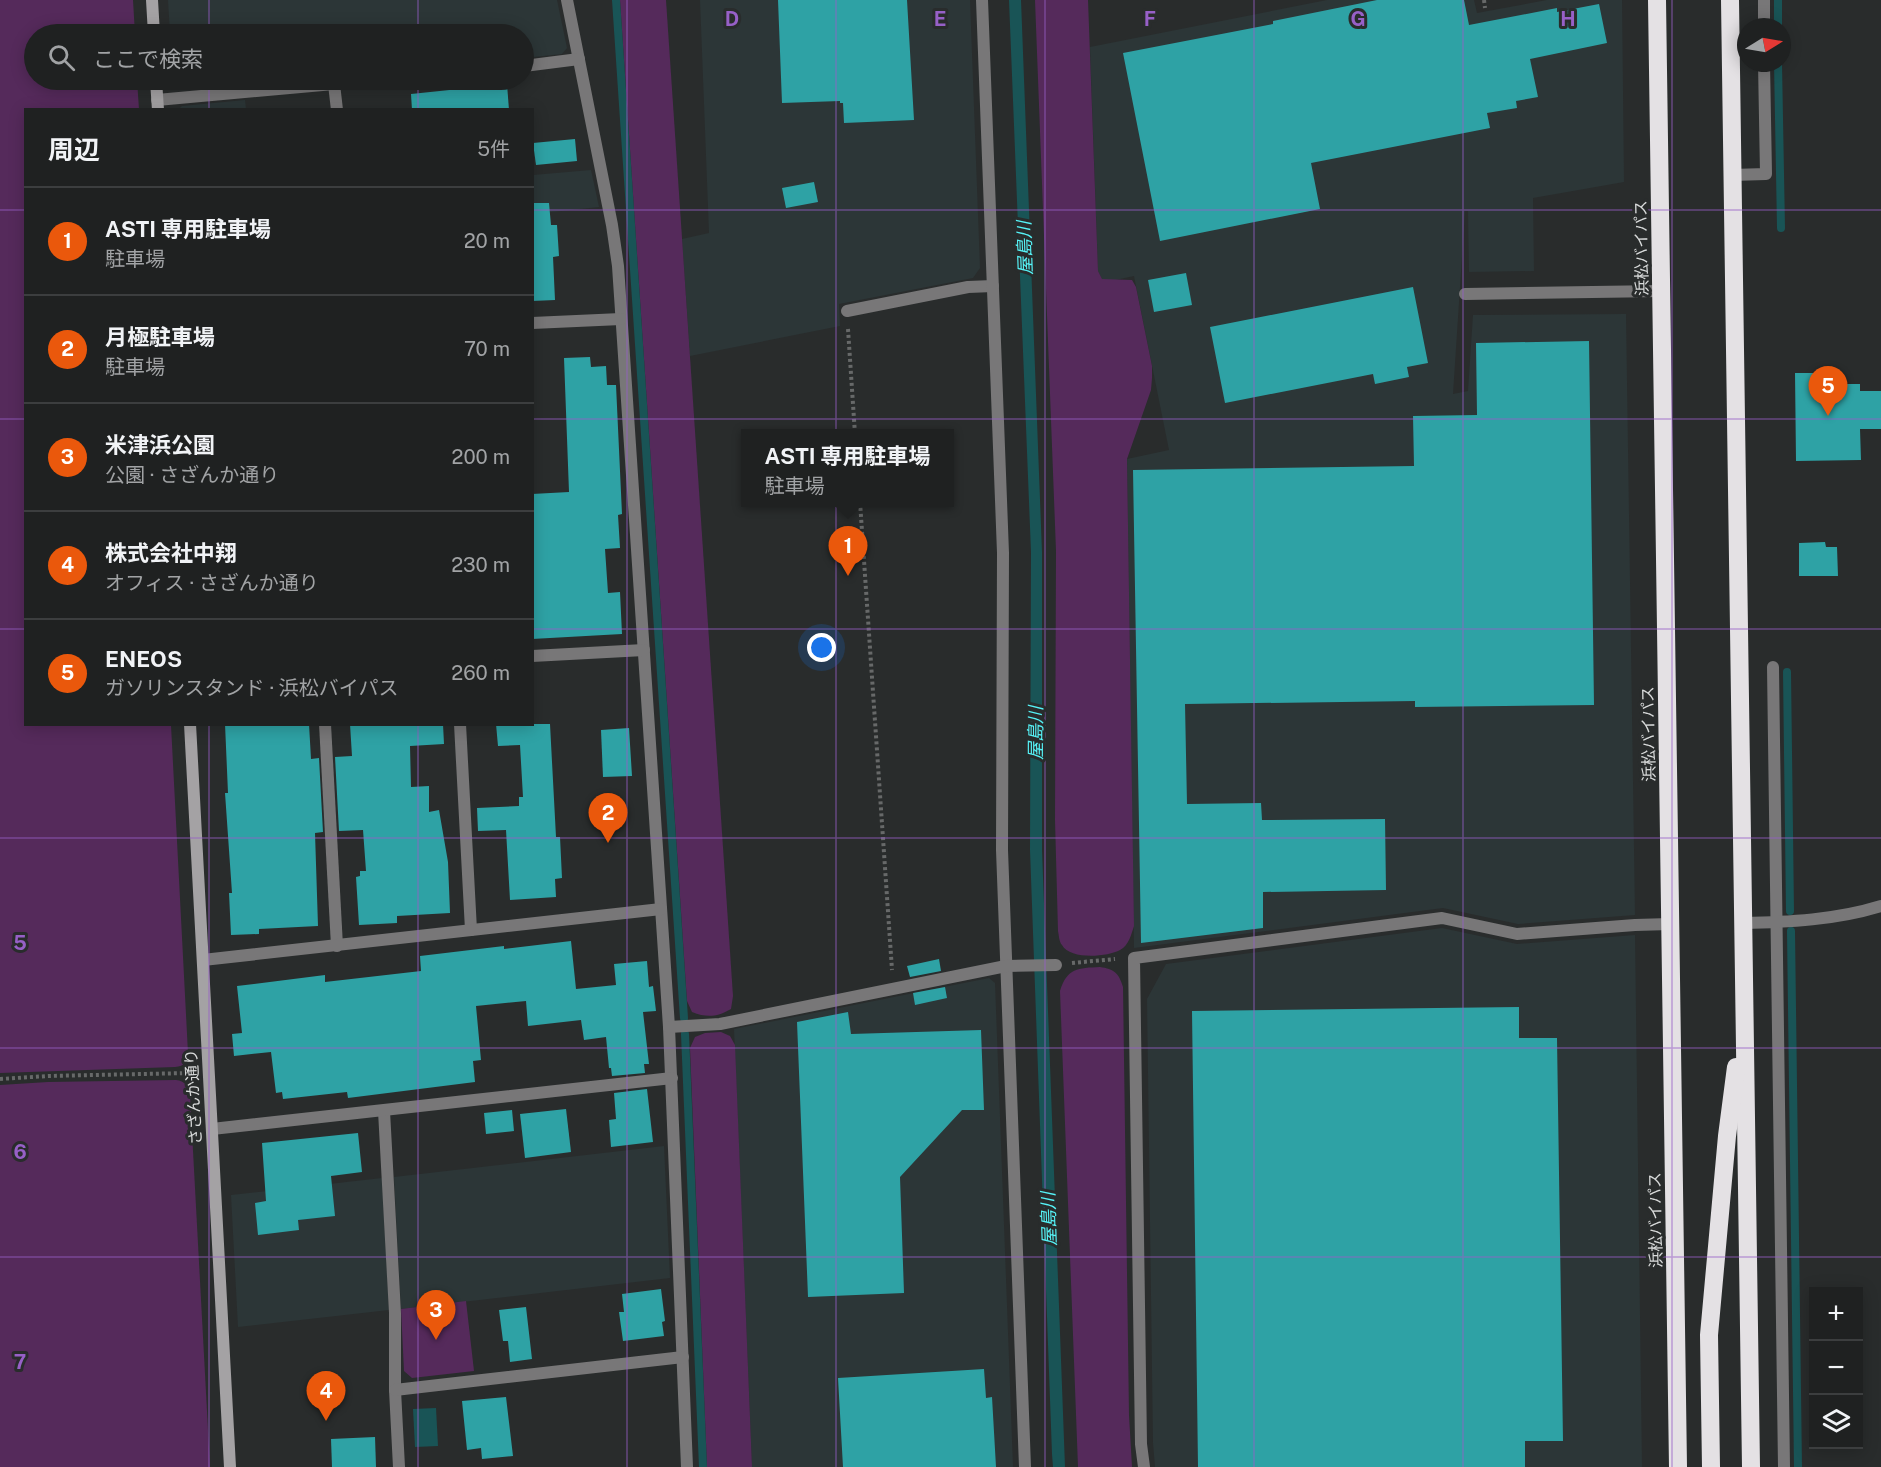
<!DOCTYPE html>
<html lang="ja">
<head>
<meta charset="utf-8">
<style>
  body { margin:0; font-family:"Public Sans","Noto Sans JP",sans-serif; background:#2c2e2e; color:#f1f3f6 }
  .controls { position:absolute; right:18px; bottom:18px; display:grid; overflow:hidden; border-radius:0px; box-shadow:0 3px 15px #0003 }
  .controls button { width:54px; height:54px; display:grid; place-items:center; padding:0; border:0; border-bottom:2px solid #3c3e3f; background:#1f2121; color:#f1f3f6; font:30px sans-serif }
  .compass { position:absolute; left:1737px; top:18px; width:54px; height:54px; border-radius:50%; background:#1f2121; box-shadow:0 3px 15px #0003; rotate:79deg }
  .you { position:absolute; left:822px; top:648px; width:21px; height:21px; margin:-15px; border:4px solid #fff; border-radius:50%; background:#1a73e8; box-shadow:0 0 0 9px #1a73e833 }
  .badge { display:grid; place-items:center; width:39px; height:39px; border-radius:50%; background:#ea580c; color:#fff; font-size:20px; font-weight:700 }
  .pin { position:absolute; translate:-50% -50px; filter:drop-shadow(0 2px 3px #0008) }
  .pin::after { content:''; position:absolute; top:32px; width:21px; height:18px; background:inherit; clip-path:polygon(0 0,100% 0,50% 100%) }
  .popup { position:absolute; left:741px; top:429px; width:213px; height:78px; box-sizing:border-box; display:grid; place-content:center; border-radius:0px; background:#1f2121; filter:drop-shadow(0 2px 4px #0005); font-size:20px; white-space:nowrap; color:#a1a3a5 }
  .popup b { font-size:22px; color:#f1f3f6 }
  .popup::after { content:''; position:absolute; left:50%; top:100%; margin-left:-12px; border:12px solid transparent; border-top-color:#1f2121 }
  .list { margin:0; padding:0; list-style:none }
  h2 { display:flex; justify-content:space-between; align-items:center; height:78px; margin:0; padding:0 24px; font-size:26px }
  h2 small { font-size:20px; font-weight:400; color:#a1a3a5 }
  .list li { display:grid; grid-template-columns:39px 1fr auto; gap:18px; align-items:center; box-sizing:border-box; height:108px; padding:0 24px; border-top:2px solid #3c3e3f }
  .list b { display:block; font-size:22px; white-space:nowrap }
  .list p { margin:0; font-size:20px; white-space:nowrap; color:#a1a3a5 }
  .list em { font-size:20px; font-style:normal; color:#a1a3a5 }
  .icon { flex:none; width:33px; height:33px; fill:none; stroke:currentColor; stroke-width:2; stroke-linecap:round; stroke-linejoin:round }
  .map { position:relative; flex:none; width:1881px; height:1467px; overflow:hidden }
  .search { position:absolute; background:#1f2121; box-shadow:0 3px 15px #0003; left:24px; top:24px; width:510px; height:66px; display:flex; align-items:center; gap:15px; box-sizing:border-box; padding:0 21px; border-radius:33px; color:#a1a3a5; font-size:22px }
  .panel { position:absolute; background:#1f2121; box-shadow:0 3px 15px #0003; left:24px; top:108px; width:510px; height:618px; border-radius:0px }
  .map>svg:first-child { display:block }
</style>
</head>
<body>
<div class="map">
<svg width="1881" height="1467" viewBox="0 0 1881 1467">
  <rect width="100%" height="100%" fill="#292c2c"/>
  <g fill="#2c3637">
    <path d="M 168,0 L 557,0 L 567,48 L 562,54 L 524,58 L 524,34 L 170,34 Z"/>
    <path d="M 700,0 L 970,0 L 980,268 L 973,278 L 839,304 L 840,326 L 690,356 L 682,239 L 709,233 Z"/>
    <path d="M 1327,0 L 1474,0 L 1477,13 L 1547,0 L 1622,0 L 1624,182 L 1533,198 L 1534,271 L 1469,272 L 1468,211 L 1465,211 L 1453,394 L 1468,391 L 1473,315 L 1626,314 L 1635,915 L 1518,924 L 1443,908 L 1134,948 L 1127,459 L 1169,450 L 1134,276 L 1111,281 L 1102,279 L 1098,271 L 1090,47 Z"/>
    <path d="M 172,80 L 294,80 L 181,90 L 173,83 Z"/>
    <path d="M 245,100 L 246,109 L 179,109 L 182,106 Z"/>
    <path d="M 591,170 L 599,207 L 533,214 L 533,175 Z"/>
    <path d="M 1442,928 L 1517,944 L 1635,935 L 1642,1467 L 1155,1467 L 1153,1443 L 1147,999 L 1166,964 Z"/>
    <path d="M 989,978 L 995,983 L 1013,1467 L 752,1467 L 734,1029 Z"/>
    <path d="M 664,1146 L 670,1278 L 401,1309 L 394,1177 Z"/>
    <path d="M 382,1178 L 389,1310 L 238,1327 L 231,1195 Z"/>
  </g>
  <g fill="#552a5b">
    <path d="M 0,0 L 133,0 L 135,34 L 34,34 L 34,80 L 137,80 L 139,109 L 26,110 L 26,724 L 171,725 L 188,1053 C 187,1062 185,1066 175,1067 L 0,1073 Z"/>
    <path d="M 620,0 L 666,0 L 733,996 L 731,1009 C 717,1017 707,1018 692,1012 L 687,1001 Z"/>
    <path d="M 1035,0 L 1088,0 L 1098,271 L 1102,279 L 1132,280 L 1136,287 L 1152,366 L 1152,378 L 1151,390 L 1127,459 L 1134,926 C 1131,935 1129,945 1120,950 C 1107,957 1070,960 1062,945 C 1059,942 1059,935 1058,931 L 1055,820 L 1056,551 Z"/>
    <path d="M 1100,967 C 1114,969 1119,973 1123,987 L 1129,1415 L 1132,1467 L 1078,1467 L 1060,991 C 1067,968 1078,968 1100,967 Z"/>
    <path d="M 721,1032 L 730,1036 L 735,1045 L 752,1467 L 707,1467 L 690,1048 L 695,1037 L 705,1033 Z"/>
    <path d="M 176,1080 C 185,1081 188,1086 190,1095 L 210,1467 L 0,1467 L 0,1085 L 48,1082 Z"/>
    <path d="M 466,1301 L 474,1371 L 412,1378 L 404,1371 L 401,1309 Z"/>
  </g>
  <g fill="#195456">
    <path d="M 1009,0 L 1021,0 L 1042,552 L 1042,850 L 1065,1467 L 1053,1467 L 1052,1454 L 1030,850 L 1031,552 Z"/>
    <path d="M 436,1408 L 438,1446 L 415,1447 L 413,1409 Z"/>
  </g>
  <g fill="none" stroke-linecap="round" stroke-linejoin="round">
    <g stroke="#195456" stroke-width="8">
      <path d="M 616,0 L 684,1018"/>
      <path d="M 1778,0 L 1778,27"/>
      <path d="M 1778,63 L 1781,228"/>
      <path d="M 1787,672 L 1790,911"/>
      <path d="M 1791,931 L 1798,1467"/>
      <path d="M 685,1034 L 703,1467"/>
    </g>
  </g>
  <g fill="#2ea2a5">
    <path d="M 778,0 L 907,0 L 914,120 L 844,123 L 843,103 L 840,103 L 840,101 L 782,103 Z"/>
    <path d="M 1377,0 L 1464,0 L 1469,25 L 1557,8 L 1557,12 L 1599,4 L 1607,43 L 1530,59 L 1538,97 L 1516,101 L 1517,108 L 1487,113 L 1490,128 L 1311,163 L 1320,209 L 1160,241 L 1123,53 L 1273,24 L 1273,21 Z"/>
    <path d="M 507,84 L 509,110 L 412,110 L 411,94 Z"/>
    <path d="M 575,139 L 577,161 L 536,165 L 533,143 Z"/>
    <path d="M 814,182 L 818,202 L 786,208 L 782,188 Z"/>
    <path d="M 532,203 L 549,203 L 551,225 L 557,225 L 559,256 L 553,257 L 555,300 L 532,301 Z"/>
    <path d="M 1186,273 L 1192,305 L 1154,312 L 1148,280 Z"/>
    <path d="M 1413,287 L 1428,363 L 1407,367 L 1409,377 L 1375,384 L 1373,374 L 1225,403 L 1210,327 Z"/>
    <path d="M 1589,341 L 1594,705 L 1415,707 L 1415,701 L 1185,704 L 1187,804 L 1261,803 L 1262,820 L 1385,819 L 1386,890 L 1263,892 L 1263,928 L 1141,943 L 1133,470 L 1414,466 L 1413,416 L 1477,415 L 1476,343 Z"/>
    <path d="M 590,357 L 591,367 L 606,366 L 607,385 L 616,385 L 622,514 L 618,515 L 620,548 L 605,549 L 608,593 L 620,592 L 622,634 L 532,639 L 532,494 L 569,492 L 564,358 Z"/>
    <path d="M 1795,373 L 1842,373 L 1843,384 L 1860,384 L 1860,391 L 1881,391 L 1881,429 L 1860,429 L 1861,460 L 1796,461 Z"/>
    <path d="M 1825,542 L 1826,547 L 1837,547 L 1838,576 L 1799,576 L 1799,543 Z"/>
    <path d="M 225,724 L 309,724 L 311,759 L 319,758 L 323,832 L 315,833 L 318,926 L 259,929 L 259,934 L 231,935 L 229,893 L 232,893 L 225,793 L 228,793 Z"/>
    <path d="M 350,724 L 443,724 L 444,744 L 410,746 L 411,787 L 429,786 L 429,812 L 439,810 L 448,862 L 450,913 L 397,916 L 397,923 L 359,925 L 356,877 L 360,876 L 360,871 L 366,871 L 363,830 L 339,831 L 335,757 L 352,756 Z"/>
    <path d="M 496,724 L 550,724 L 556,837 L 560,837 L 562,878 L 555,879 L 556,897 L 510,900 L 506,830 L 478,831 L 477,808 L 519,806 L 519,797 L 523,797 L 520,745 L 498,746 Z"/>
    <path d="M 629,728 L 632,776 L 603,777 L 601,730 Z"/>
    <path d="M 571,941 L 576,989 L 616,985 L 614,964 L 647,961 L 649,987 L 653,986 L 656,1011 L 643,1012 L 649,1064 L 644,1064 L 645,1073 L 612,1076 L 611,1068 L 609,1068 L 606,1037 L 584,1040 L 581,1020 L 528,1026 L 526,1001 L 476,1006 L 481,1060 L 473,1061 L 475,1082 L 348,1098 L 347,1092 L 283,1099 L 282,1092 L 276,1093 L 271,1052 L 234,1056 L 232,1034 L 242,1033 L 237,986 L 325,975 L 325,982 L 421,971 L 420,956 L 504,946 L 504,949 Z"/>
    <path d="M 939,959 L 941,971 L 910,977 L 907,966 Z"/>
    <path d="M 945,987 L 947,998 L 915,1005 L 913,993 Z"/>
    <path d="M 1519,1007 L 1519,1038 L 1557,1038 L 1563,1441 L 1525,1441 L 1525,1467 L 1198,1467 L 1192,1011 Z"/>
    <path d="M 848,1012 L 851,1034 L 981,1030 L 984,1110 L 962,1110 L 900,1177 L 904,1293 L 808,1297 L 797,1022 Z"/>
    <path d="M 647,1089 L 653,1142 L 611,1147 L 609,1120 L 616,1119 L 614,1093 Z"/>
    <path d="M 566,1109 L 571,1152 L 525,1158 L 520,1114 Z"/>
    <path d="M 512,1110 L 514,1131 L 486,1134 L 484,1113 Z"/>
    <path d="M 358,1133 L 362,1172 L 331,1176 L 335,1216 L 298,1220 L 299,1230 L 258,1235 L 255,1203 L 266,1201 L 262,1143 Z"/>
    <path d="M 661,1289 L 665,1321 L 662,1322 L 664,1336 L 623,1341 L 619,1312 L 624,1312 L 622,1294 Z"/>
    <path d="M 526,1307 L 532,1359 L 510,1362 L 508,1341 L 503,1341 L 499,1310 Z"/>
    <path d="M 984,1369 L 986,1398 L 992,1397 L 996,1467 L 843,1467 L 838,1378 Z"/>
    <path d="M 506,1397 L 513,1456 L 482,1459 L 481,1448 L 467,1450 L 462,1401 Z"/>
    <path d="M 375,1437 L 376,1467 L 332,1467 L 331,1439 Z"/>
  </g>
  <g fill="none" stroke-linecap="round" stroke-linejoin="round">
    <g stroke="#676969" stroke-width="4" stroke-dasharray="3 3" stroke-linecap="butt">
      <path d="M 1484,0 L 1485,8"/>
      <path d="M 848,329 L 855,434"/>
      <path d="M 860,502 L 892,970"/>
      <path d="M 1072,963 L 1115,959"/>
      <path d="M 0,1079 L 48,1076 L 190,1073"/>
    </g>
    <g stroke="#787778" stroke-width="12">
      <path d="M 1465,294 L 1661,291"/>
      <path d="M 847,311 L 968,287 L 993,286"/>
    </g>
    <g stroke="#787778" stroke-width="12">
      <path d="M 567,0 L 612,225 L 618,266 L 669,1027 L 687,1467"/>
      <path d="M 982,0 L 1003,553 L 1002,850 L 1025,1467"/>
      <path d="M 1764,0 L 1764,27"/>
      <path d="M 524,66 L 579,59"/>
      <path d="M 334,84 L 337,110"/>
      <path d="M 157,100 L 378,80"/>
      <path d="M 1732,175 L 1766,174 L 1764,63"/>
      <path d="M 532,323 L 621,319"/>
      <path d="M 532,656 L 644,650"/>
      <path d="M 1773,667 L 1784,1467"/>
      <path d="M 325,724 L 337,946"/>
      <path d="M 460,724 L 471,930"/>
      <path d="M 1743,923 C 1789,922 1836,920 1881,906"/>
      <path d="M 203,960 L 661,909"/>
      <path d="M 669,1027 L 720,1024 L 1006,966 L 1056,965"/>
      <path d="M 384,1111 L 395,1313 L 395,1390 L 399,1467"/>
      <path d="M 212,1129 L 672,1078"/>
      <path d="M 395,1390 L 683,1357"/>
      <path d="M 1144,1467 L 1141,1444 L 1134,958 L 1442,918 L 1517,934 L 1635,925 L 1670,924"/>
    </g>
    <g stroke="#a4a2a4" stroke-width="12">
      <path d="M 152,0 L 154,34"/>
      <path d="M 156,80 L 158,110"/>
      <path d="M 190,724 L 230,1467"/>
    </g>
    <g stroke="#e4e1e4" stroke-width="18">
      <path d="M 1657,0 L 1678,1467"/>
      <path d="M 1730,0 L 1751,1467"/>
      <path d="M 1711,1467 L 1709,1335 L 1727,1136 L 1736,1067"/>
    </g>
  </g>
  <path fill="none" stroke="#9760c7" stroke-width="1.5" stroke-opacity="0.55" d="M 209,0 L 209,34M 418,0 L 418,34M 627,0 L 627,1467M 836,0 L 836,1467M 1045,0 L 1045,1467M 1254,0 L 1254,1467M 1463,0 L 1463,1467M 1672,0 L 1672,1467M 209,80 L 209,110M 418,80 L 418,110M 0,210 L 26,210M 532,210 L 1881,210M 0,419 L 26,419M 532,419 L 1881,419M 0,629 L 26,629M 532,629 L 1881,629M 209,724 L 209,1467M 418,724 L 418,1467M 0,838 L 1881,838M 0,1048 L 1881,1048M 0,1257 L 1881,1257"/>
  <g text-anchor="middle" stroke-width="6" stroke-linejoin="round" paint-order="stroke">
    <g font-size="16" fill="#d9dbdb" stroke="#292c2c">
      <text transform="translate(1641 248) rotate(-91)" y="6">浜松バイパス</text>
      <text transform="translate(1648 734) rotate(-91)" y="6">浜松バイパス</text>
      <text transform="translate(193 1097) rotate(-93)" y="6">さざんか通り</text>
      <text transform="translate(1655 1220) rotate(-91)" y="6">浜松バイパス</text>
    </g>
    <g font-size="18" font-style="italic" fill="#56f3f7" stroke="#292c2c">
      <text transform="translate(1025 248) rotate(-92)" y="6">屋島川</text>
      <text transform="translate(1036 733) rotate(-90)" y="6">屋島川</text>
      <text transform="translate(1049 1219) rotate(-92)" y="6">屋島川</text>
    </g>
  </g>
  <g font-size="20" text-anchor="middle" font-weight="bold" fill="#9760c7" stroke="#292c2c" stroke-width="6" stroke-linejoin="round" paint-order="stroke">
    <text x="732" y="26">D</text>
    <text x="940" y="26">E</text>
    <text x="1150" y="26">F</text>
    <text x="1358" y="26">G</text>
    <text x="1568" y="26">H</text>
    <text x="20" y="950">5</text>
    <text x="20" y="1159">6</text>
    <text x="20" y="1369">7</text>
  </g>
</svg>
<div class="controls">
<button>+</button>
<button>−</button>
<button><svg class="icon" aria-label="layers" viewBox="0 0 24 24"><path d="M12 4l9 5-9 5-9-5zM3 14l9 5 9-5"/></svg></button>
</div>
<svg class="compass" viewBox="-18 -18 36 36"><path d="M0-13l5 13h-10z" fill="#e53935"/><path d="M0 13l5-13h-10z" fill="#a1a3a5"/></svg>
<div class="you"></div>
<div class="pin badge" style="left:848px;top:576px">1</div>
<div class="popup"><b>ASTI 専用駐車場</b>駐車場</div>
<div class="pin badge" style="left:608px;top:843px">2</div>
<div class="pin badge" style="left:436px;top:1340px">3</div>
<div class="pin badge" style="left:326px;top:1421px">4</div>
<div class="pin badge" style="left:1828px;top:416px">5</div>
<div class="search"><svg class="icon" aria-label="search" viewBox="0 0 24 24"><circle cx="10" cy="10" r="6"/><path d="M15 15l6 6"/></svg>ここで検索</div>
<section class="panel">
<h2>周辺<small>5件</small></h2>
<ul class="list">
<li><span class="badge">1</span><div><b>ASTI 専用駐車場</b><p>駐車場</p></div><em>20 m</em></li>
<li><span class="badge">2</span><div><b>月極駐車場</b><p>駐車場</p></div><em>70 m</em></li>
<li><span class="badge">3</span><div><b>米津浜公園</b><p>公園 · さざんか通り</p></div><em>200 m</em></li>
<li><span class="badge">4</span><div><b>株式会社中翔</b><p>オフィス · さざんか通り</p></div><em>230 m</em></li>
<li><span class="badge">5</span><div><b>ENEOS</b><p>ガソリンスタンド · 浜松バイパス</p></div><em>260 m</em></li>
</ul>
</section>
</div>
</body>
</html>
